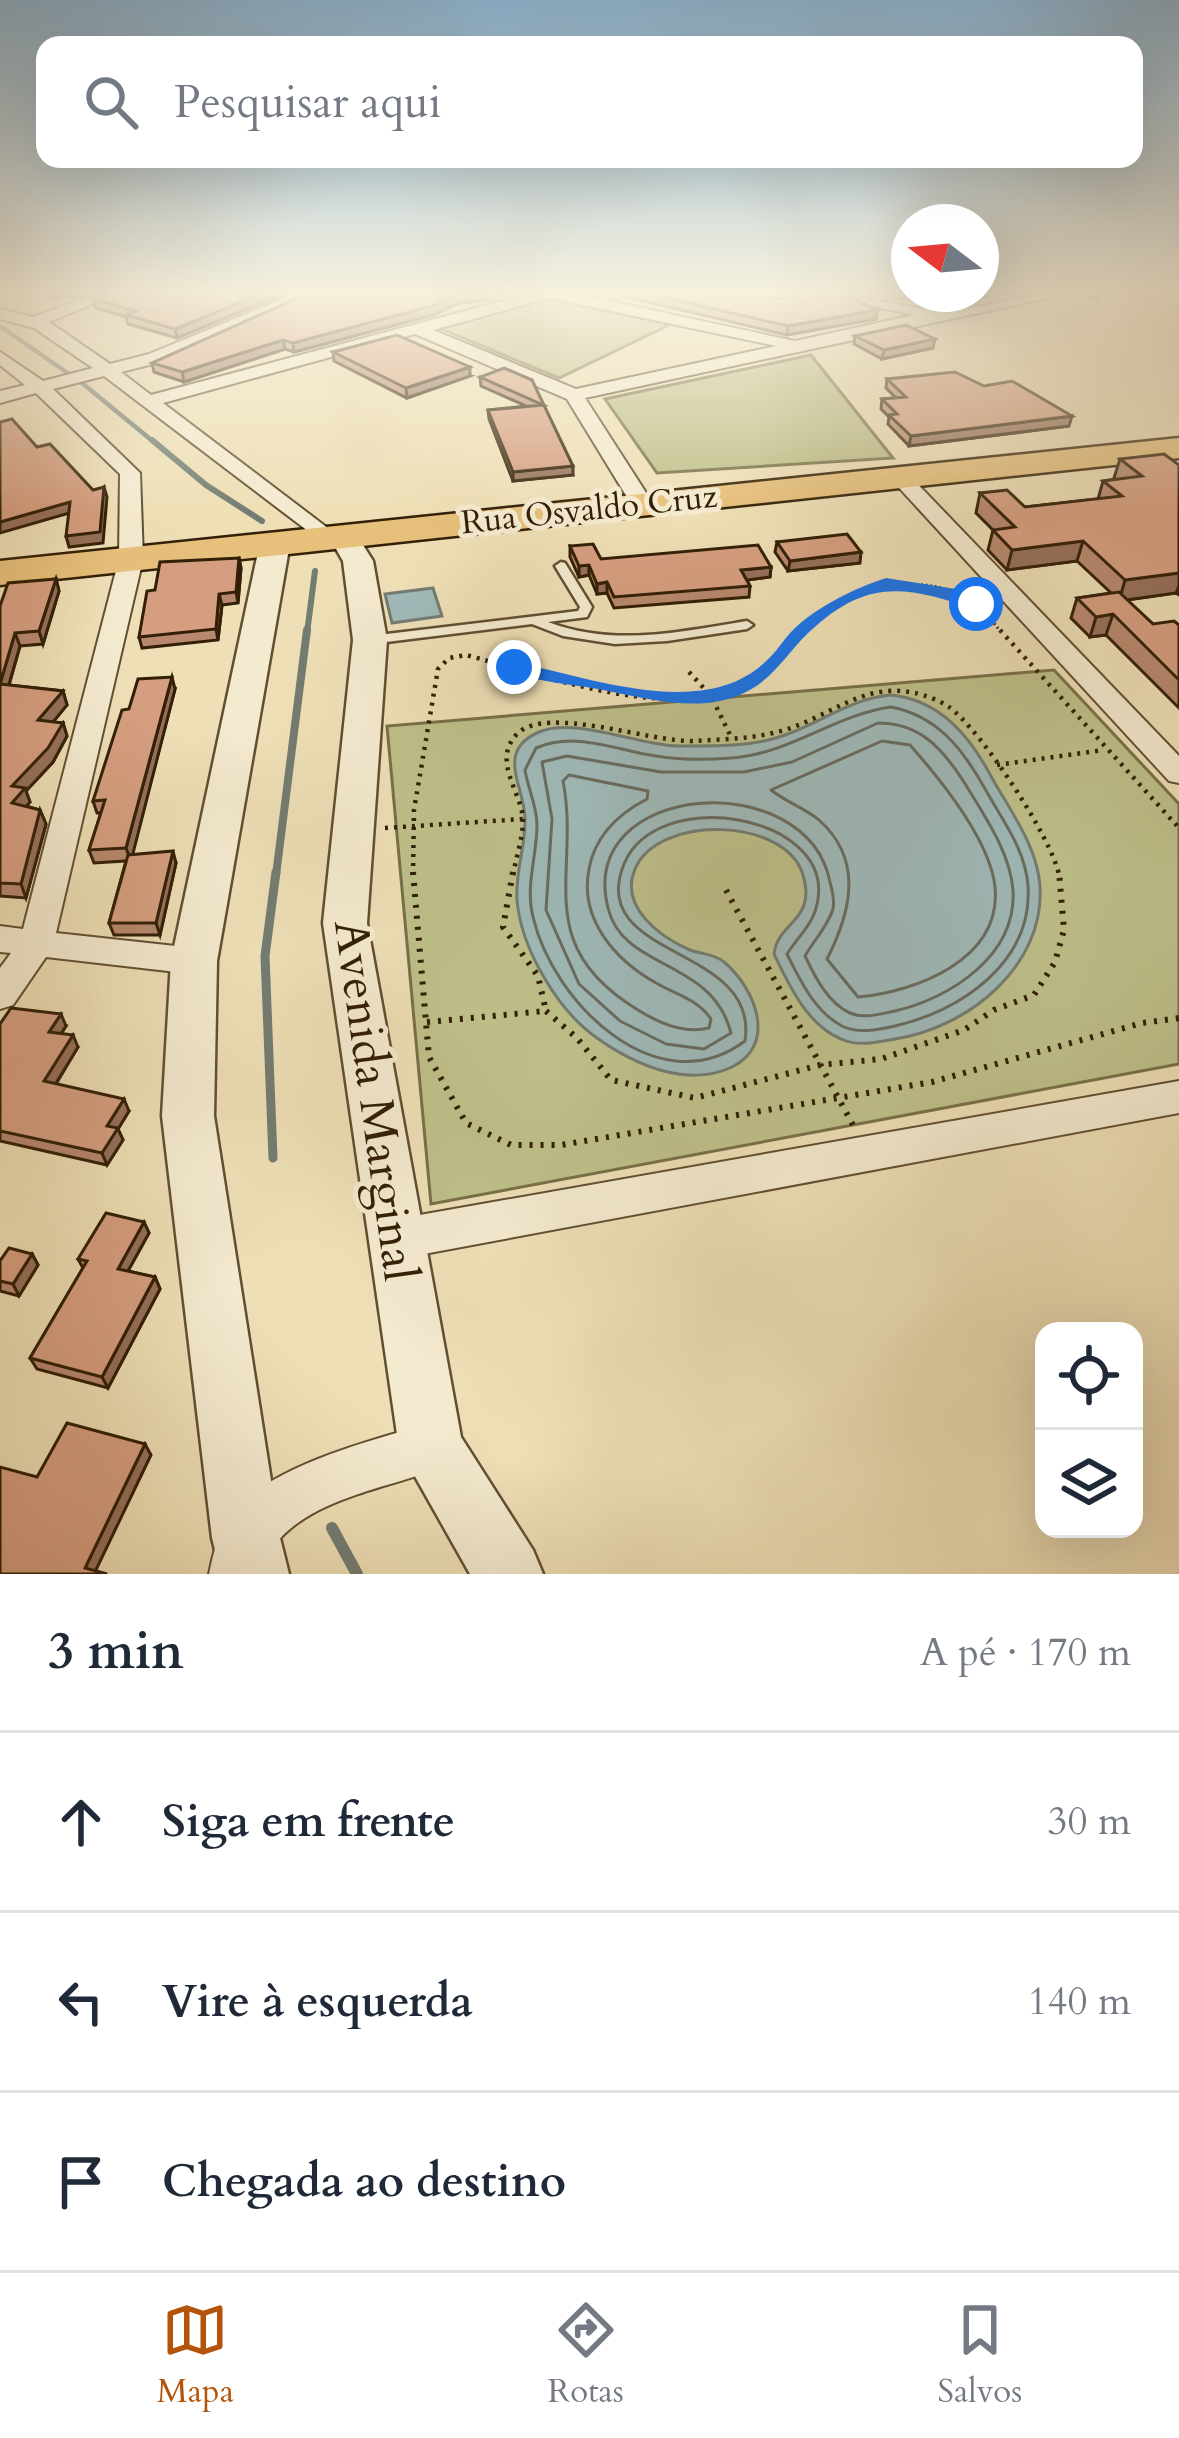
<!DOCTYPE html>
<html lang="pt">
<head>
<meta charset="utf-8">
<style>
  body { margin:0; font-family:Cardo,serif; background:#f2f2f3; color:#1f2937 }
  .controls { position:absolute; right:36px; bottom:36px; display:grid; overflow:hidden; border-radius:24px; box-shadow:0 12px 48px #0002 }
  .controls button { width:108px; height:108px; display:grid; place-items:center; padding:0; border:0; border-bottom:3px solid #e0e1e3; background:#fff; color:#1f2937; font:60px sans-serif }
  .compass { position:absolute; left:891px; top:204px; width:108px; height:108px; border-radius:50%; background:#fff; box-shadow:0 12px 48px #0002; rotate:286deg }
  .stop { position:absolute; width:36px; height:36px; margin:-27px; border:9px solid #1a73e8; border-radius:50%; background:#fff }
  .stop.end { background:#1a73e8; border-color:#fff; box-shadow:0 3px 12px #0008 }
  .list { margin:0; padding:0; list-style:none }
  h2 { display:flex; justify-content:space-between; align-items:center; height:156px; margin:0; padding:0 48px; font-size:51px }
  h2 small { font-size:39px; font-weight:400; color:#747a83 }
  .list li { display:grid; grid-template-columns:78px 1fr auto; gap:36px; align-items:center; box-sizing:border-box; height:180px; padding:0 48px; border-top:3px solid #e0e1e3 }
  .list b { display:block; font-size:45px; white-space:nowrap }
  .list em { font-size:39px; font-style:normal; color:#747a83 }
  .icon { flex:none; width:66px; height:66px; fill:none; stroke:currentColor; stroke-width:2; stroke-linecap:round; stroke-linejoin:round }
  .map { position:relative; flex:none; width:1179px; height:1574px; overflow:hidden }
  .search { position:absolute; background:#fff; box-shadow:0 12px 48px #0002; left:36px; right:36px; top:36px; height:132px; display:flex; align-items:center; gap:30px; box-sizing:border-box; padding:0 42px; border-radius:24px; color:#747a83; font-size:45px }
  .sheet { height:696px; background:#fff }
  nav { display:flex; justify-content:space-around; align-items:center; box-sizing:border-box; height:168px; border-top:3px solid #e0e1e3; background:#fff; font-size:33px; color:#747a83 }
  nav a { display:grid; justify-items:center; gap:6px }
  nav .on { color:#b45309 }
  .map>svg:first-child { display:block }
</style>
</head>
<body>
<div class="map">
<svg width="1179" height="1574" viewBox="0 0 1179 1574">
  <rect width="100%" height="100%" fill="#eedfb6"/>
  <filter id="stains"><feTurbulence type="fractalNoise" baseFrequency=".00167" numOctaves="4"/><feColorMatrix values="0 0 0 0 .2 0 0 0 0 .09 0 0 0 0 .02 0 0 0 .5 -.17"/></filter>
  <radialGradient id="worn" r=".72"><stop offset=".6" stop-color="#630" stop-opacity="0"/><stop offset="1" stop-color="#630" stop-opacity=".3"/></radialGradient>
  <g fill="#bec08a" stroke="#787048" stroke-width="3">
    <path d="M 541,298 L 671,324 L 559,378 L 439,328 Z"/>
    <path d="M 811,355 L 893,458 L 657,473 L 605,399 Z"/>
    <path d="M 1054,670 L 1179,804 L 1179,1064 L 431,1204 L 387,726 Z"/>
  </g>
  <g fill="#9fbaba" stroke="#737c72" stroke-width="3">
    <path d="M 433,588 L 442,616 L 392,623 L 385,594 Z"/>
    <path d="M 891,695 C 940,700 970,736 992,778 C 1011,812 1037,846 1040,886 C 1045,966 968,1028 895,1039 C 878,1042 858,1047 841,1039 C 807,1025 789,985 774,954 C 778,921 817,921 803,875 C 786,817 658,814 635,869 C 619,907 660,937 690,950 C 701,954 715,954 724,962 C 755,988 778,1044 732,1067 C 687,1088 635,1065 597,1038 C 557,1010 521,948 517,900 C 515,872 526,845 525,818 C 524,785 495,751 539,732 C 575,716 642,747 682,746 C 714,746 752,747 782,736 C 819,724 851,698 891,695 Z"/>
  </g>
  <g fill="none" stroke-linecap="round" stroke-linejoin="round">
    <g stroke="#686c60" stroke-width="3">
      <path d="M 891,707 C 937,716 962,748 984,787 C 1001,818 1026,850 1028,886 C 1033,962 961,1011 895,1026 C 878,1030 858,1034 842,1026 C 815,1012 800,980 787,954 C 799,935 815,923 818,899 C 831,814 657,785 624,864 C 585,960 760,944 745,1041 C 658,1106 553,1003 533,917 C 525,886 537,856 537,825 C 537,806 528,789 525,770 L 536,748 C 575,731 616,750 656,756 C 680,760 706,760 731,758 C 790,754 834,715 891,707 Z"/>
      <path d="M 878,723 C 920,723 942,748 964,782 C 983,814 1010,851 1013,890 C 1017,955 951,998 895,1011 C 880,1014 864,1019 850,1013 C 828,1003 815,977 805,956 C 814,940 828,926 833,909 C 835,899 832,891 830,882 C 807,765 576,781 608,908 C 623,971 712,958 731,1033 L 704,1049 L 666,1044 L 620,1021 L 579,984 L 546,910 L 552,819 L 542,762 L 567,756 L 661,772 L 744,772 L 792,762 Z"/>
      <path d="M 882,741 L 910,745 C 940,779 990,840 995,887 C 1002,960 915,992 858,997 L 827,959 C 851,912 864,860 819,820 C 805,808 786,802 771,790 Z"/>
      <path d="M 569,775 L 648,791 L 647,799 C 618,814 595,836 589,869 C 579,919 615,960 656,983 C 677,995 697,999 711,1019 L 709,1028 C 683,1034 659,1023 638,1010 C 529,944 581,873 563,781 Z"/>
    </g>
    <path stroke="#737c72" stroke-width="4.5" d="M 0,326 L 82,383 L 155,443"/>
    <g stroke="#737c72" stroke-width="6">
      <path d="M 152,440 L 206,485 L 262,521"/>
      <path d="M 307,633 L 315,571"/>
    </g>
    <path stroke="#737c72" stroke-width="8" d="M 276,875 L 307,630"/>
    <path stroke="#737c72" stroke-width="9" d="M 273,1158 L 265,956 L 276,872"/>
    <path stroke="#737c72" stroke-width="12" d="M 332,1528 L 357,1574"/>
    <g stroke="#614f32" stroke-width="5">
      <path id="service" d="M 561,562 L 565,563 L 592,607 L 587,617 L 548,622 C 614,647 680,632 747,621 L 753,625 L 747,629 L 667,641 L 615,644 L 563,636 L 532,624 L 370,644 L 364,640 L 370,636 L 578,611 L 580,607 L 555,566 Z"/>
    </g>
    <g stroke="#614f32" stroke-width="4">
      <g id="minor">
        <path d="M 98,293 L 120,293 L 49,322 L 110,364 L 149,354 L 297,293 L 318,293 L 161,362 L 121,372 L 151,395 L 532,293 L 572,293 L 795,341 L 914,315 L 813,293 C 855,293 893,305 933,310 C 967,314 1028,292 1071,293 L 585,398 L 652,502 L 641,509 L 630,502 L 567,399 L 415,334 L 163,403 L 333,532 L 336,537 L 325,544 L 104,376 L 53,389 L 140,473 L 143,559 L 56,933 L 194,948 L 206,952 L 212,961 L 206,970 L 194,974 L 46,957 L 13,1005 L 0,1009 L 0,968 L 11,953 L 0,952 L 0,926 L 23,929 L 119,559 L 120,474 L 36,393 L 0,403 L 0,391 L 25,385 L 0,365 L 0,352 L 43,381 L 93,368 L 34,328 L 0,319 L 0,309 L 33,317 ZM 550,298 L 776,346 L 576,389 L 433,330 Z"/>
        <path d="M 898,469 L 905,471 L 1179,756 L 1179,783 L 1169,781 L 891,479 L 891,471 Z"/>
        <path d="M 1179,1081 L 1179,1113 L 397,1259 L 382,1253 L 375,1239 L 382,1225 L 397,1219 Z"/>
        <path d="M 431,1423 L 448,1431 L 456,1448 L 448,1465 C 389,1490 279,1500 261,1574 L 209,1574 C 213,1556 217,1536 227,1520 C 262,1467 373,1440 431,1423 Z"/>
      </g>
    </g>
    <g stroke="#614f32" stroke-width="5">
      <g id="tertiary">
        <path d="M 343,526 L 353,529 L 373,561 L 387,640 L 367,923 L 461,1437 L 533,1550 L 543,1574 L 470,1574 L 399,1448 L 323,923 L 353,640 L 343,561 L 328,535 Z"/>
        <path d="M 275,534 L 290,543 L 217,961 L 214,1116 L 280,1538 L 289,1574 L 221,1574 L 212,1538 L 162,1116 L 171,961 L 260,543 Z"/>
      </g>
    </g>
    <g stroke="#321f06" stroke-width="5">
      <path id="trunk" d="M 1179,438 L 1179,458 L 0,585 L 0,561 Z"/>
    </g>
    <path stroke="#321f06" stroke-width="3" stroke-dasharray="1.5 3" stroke-linecap="butt" d="M 799,633 C 845,591 918,564 976,604 C 986,611 994,624 1002,633"/>
    <g stroke="#321f06" stroke-width="4.5" stroke-dasharray="3 6" stroke-linecap="butt">
      <path d="M 1000,630 L 1179,828"/>
      <path d="M 689,672 L 711,696 L 732,739"/>
      <path d="M 997,765 L 1104,750"/>
      <path d="M 385,828 L 523,819"/>
      <path d="M 413,875 L 414,810 L 438,669 L 449,658 L 466,655 C 539,674 669,722 740,686 C 766,673 783,650 802,630"/>
      <path d="M 513,875 C 516,858 523,837 523,820 C 522,792 491,761 517,734 C 545,704 652,743 695,741 C 722,739 751,739 777,732 C 827,720 861,681 915,693 C 925,695 941,701 949,707 C 980,729 1052,838 1059,875"/>
    </g>
    <g stroke="#321f06" stroke-width="6" stroke-dasharray="3 8" stroke-linecap="butt">
      <path d="M 413,872 L 429,1057 L 466,1123 L 511,1145 L 561,1145 L 932,1082 L 1142,1023 L 1179,1018"/>
      <path d="M 513,872 L 503,927 L 538,976 L 546,1011"/>
      <path d="M 726,890 L 854,1127"/>
      <path d="M 546,1011 L 577,1038 L 611,1080 L 695,1098 L 820,1065 L 881,1059 L 964,1030 L 994,1010 L 1034,995 L 1055,962 L 1064,930 L 1059,872"/>
      <path d="M 427,1022 L 546,1011"/>
    </g>
    <use href="#service" fill="#f4ead0" fill-rule="evenodd"/>
    <use href="#minor" fill="#f4ead0" fill-rule="evenodd"/>
    <use href="#tertiary" fill="#f4ead0" fill-rule="evenodd"/>
    <use href="#trunk" fill="#e7c07b" fill-rule="evenodd"/>
  </g>
  <g fill="#b7886e" stroke="#321f06" stroke-width="3">
    <path d="M 37,293 L 94,293 L 56,299 Z"/>
    <path d="M 109,293 L 286,293 L 177,338 L 128,324 L 126,317 L 96,308 L 93,299 Z"/>
    <path d="M 309,293 L 504,293 L 488,300 L 459,303 L 433,315 L 294,352 L 285,349 L 184,382 L 154,372 L 152,363 Z"/>
    <path d="M 622,293 L 755,293 L 783,299 L 877,310 L 876,319 L 787,335 L 622,296 Z"/>
    <path d="M 874,293 L 909,294 L 990,293 L 985,297 L 958,297 L 931,304 Z"/>
    <path d="M 1081,293 L 1104,293 L 1096,300 Z"/>
    <path d="M 855,336 L 933,348 L 882,359 L 854,344 Z"/>
    <path d="M 333,352 L 470,376 L 407,398 L 334,361 Z"/>
    <path d="M 480,377 L 532,380 L 573,475 L 513,481 L 489,419 L 488,410 L 526,406 L 481,386 Z"/>
    <path d="M 887,379 L 1069,426 L 909,446 L 888,424 L 889,417 L 881,409 L 882,399 L 896,398 L 886,388 Z"/>
    <path d="M 1120,459 L 1179,465 L 1179,595 L 1176,593 L 1127,600 L 1153,624 L 1179,625 L 1179,708 L 1106,635 L 1090,637 L 1071,618 L 1077,598 L 1111,593 L 1077,561 L 1007,570 L 988,550 L 993,530 L 976,513 L 980,493 L 1025,507 L 1098,499 L 1103,481 L 1116,479 L 1114,478 Z"/>
    <path d="M 777,542 L 860,563 L 788,571 L 775,552 Z"/>
    <path d="M 570,546 L 601,559 L 771,567 L 770,577 L 747,580 L 750,586 L 749,597 L 614,608 L 607,593 L 597,594 L 589,575 L 579,577 L 570,557 Z"/>
    <path d="M 239,558 L 241,568 L 238,603 L 222,605 L 218,640 L 142,648 L 139,637 L 155,590 Z"/>
    <path d="M 56,579 L 59,591 L 43,644 L 20,646 L 9,685 L 63,691 L 67,705 L 53,722 L 63,723 L 67,736 L 53,762 L 26,791 L 30,802 L 26,806 L 40,810 L 46,824 L 26,898 L 0,896 L 0,606 Z"/>
    <path d="M 175,689 L 132,854 L 176,863 L 160,935 L 114,935 L 109,923 L 126,861 L 94,863 L 89,850 L 101,813 L 97,813 L 93,801 L 129,709 Z"/>
    <path d="M 0,1024 L 66,1026 L 61,1034 L 78,1047 L 56,1084 L 129,1111 L 118,1129 L 123,1140 L 107,1165 L 0,1141 Z"/>
    <path d="M 144,1222 L 149,1233 L 128,1271 L 155,1277 L 160,1289 L 108,1388 L 37,1369 L 30,1358 L 83,1268 L 78,1259 Z"/>
    <path d="M 32,1254 L 38,1265 L 19,1296 L 0,1291 L 0,1261 Z"/>
  </g>
  <g fill="#956f5a" stroke="#321f06" stroke-width="3">
    <path d="M 55,293 L 94,293 L 56,299 Z"/>
    <path d="M 263,293 L 286,293 L 177,338 L 175,329 Z"/>
    <path d="M 474,293 L 504,293 L 488,300 L 459,303 L 433,315 L 294,352 L 293,343 L 458,294 Z"/>
    <path d="M 938,294 L 958,294 L 958,297 L 931,304 L 933,296 Z"/>
    <path d="M 877,310 L 876,319 L 787,335 L 788,326 Z"/>
    <path d="M 935,339 L 933,348 L 882,359 L 884,350 Z"/>
    <path d="M 283,340 L 285,349 L 184,382 L 182,372 Z"/>
    <path d="M 470,367 L 470,376 L 407,398 L 406,388 Z"/>
    <path d="M 1072,416 L 1069,426 L 909,446 L 911,436 Z"/>
    <path d="M 573,466 L 573,475 L 513,481 L 513,472 Z"/>
    <path d="M 104,487 L 107,497 L 103,543 L 69,547 L 66,536 Z"/>
    <path d="M 70,502 L 73,512 L 0,533 L 0,522 Z"/>
    <path d="M 1083,541 L 1077,561 L 1007,570 L 1012,550 Z"/>
    <path d="M 861,552 L 860,563 L 788,571 L 790,561 Z"/>
    <path d="M 239,558 L 241,568 L 238,603 L 236,592 Z"/>
    <path d="M 589,565 L 589,575 L 579,577 L 579,566 Z"/>
    <path d="M 771,567 L 770,577 L 740,581 L 741,570 Z"/>
    <path d="M 1179,573 L 1179,586 L 1176,593 L 1119,601 L 1125,580 Z"/>
    <path d="M 56,579 L 59,591 L 43,644 L 39,631 Z"/>
    <path d="M 607,582 L 607,593 L 597,594 L 597,584 Z"/>
    <path d="M 219,594 L 222,605 L 218,640 L 216,629 Z"/>
    <path d="M 1113,614 L 1106,635 L 1090,637 L 1096,617 Z"/>
    <path d="M 15,633 L 20,646 L 5,698 L 0,684 Z"/>
    <path d="M 172,677 L 175,689 L 131,861 L 126,848 Z"/>
    <path d="M 63,691 L 67,705 L 43,734 L 38,720 Z"/>
    <path d="M 63,723 L 67,736 L 53,762 L 26,791 L 30,802 L 17,816 L 12,803 L 12,786 Z"/>
    <path d="M 40,810 L 46,824 L 26,898 L 21,884 Z"/>
    <path d="M 173,851 L 176,863 L 160,935 L 156,923 Z"/>
    <path d="M 61,1014 L 66,1026 L 54,1044 L 49,1032 Z"/>
    <path d="M 73,1035 L 78,1047 L 50,1093 L 44,1081 Z"/>
    <path d="M 124,1099 L 129,1111 L 118,1129 L 123,1140 L 107,1165 L 102,1153 L 107,1126 Z"/>
    <path d="M 144,1222 L 149,1233 L 123,1280 L 118,1269 Z"/>
    <path d="M 32,1254 L 38,1265 L 19,1296 L 13,1284 Z"/>
    <path d="M 155,1277 L 160,1289 L 108,1388 L 102,1377 Z"/>
    <path d="M 145,1444 L 151,1455 L 94,1574 L 85,1568 Z"/>
  </g>
  <g fill="#d59e80" stroke="#321f06" stroke-width="3">
    <path d="M 109,293 L 263,293 L 175,329 L 126,315 L 136,311 L 93,299 Z"/>
    <path d="M 309,293 L 474,293 L 458,294 L 432,306 L 293,343 L 283,340 L 182,372 L 152,363 Z"/>
    <path d="M 645,293 L 755,293 L 783,299 L 793,293 L 832,293 L 850,297 L 877,310 L 788,326 Z"/>
    <path d="M 906,325 L 935,339 L 884,350 L 855,336 Z"/>
    <path d="M 397,335 L 470,367 L 406,388 L 333,352 Z"/>
    <path d="M 504,368 L 532,380 L 573,466 L 513,472 L 488,410 L 543,405 L 480,377 Z"/>
    <path d="M 955,372 L 984,386 L 1012,381 L 1072,416 L 911,436 L 889,415 L 897,414 L 882,399 L 906,397 L 887,379 Z"/>
    <path d="M 12,419 L 37,447 L 50,444 L 93,490 L 104,487 L 100,532 L 66,536 L 70,502 L 0,522 L 0,422 Z"/>
    <path d="M 1164,454 L 1179,465 L 1179,573 L 1125,580 L 1083,541 L 1012,550 L 993,530 L 1015,527 L 980,493 L 1007,490 L 1025,507 L 1122,496 L 1103,481 L 1142,476 L 1120,459 Z"/>
    <path d="M 847,534 L 861,552 L 790,561 L 777,542 Z"/>
    <path d="M 593,544 L 601,559 L 758,545 L 771,567 L 741,570 L 750,586 L 614,597 L 607,582 L 597,584 L 589,565 L 579,566 L 570,546 Z"/>
    <path d="M 239,558 L 236,592 L 219,594 L 216,629 L 139,637 L 147,591 L 155,590 L 160,562 Z"/>
    <path d="M 56,579 L 39,631 L 15,633 L 0,684 L 63,691 L 38,720 L 63,723 L 48,748 L 12,786 L 25,788 L 12,803 L 40,810 L 21,884 L 0,883 L 0,606 L 8,583 Z"/>
    <path d="M 1119,592 L 1153,624 L 1174,621 L 1179,625 L 1179,680 L 1113,614 L 1096,617 L 1077,598 Z"/>
    <path d="M 172,677 L 126,848 L 89,850 L 105,800 L 93,801 L 122,710 L 129,709 L 138,679 Z"/>
    <path d="M 173,851 L 156,923 L 109,923 L 128,855 Z"/>
    <path d="M 11,1008 L 61,1014 L 49,1032 L 73,1035 L 44,1081 L 124,1099 L 107,1126 L 118,1128 L 102,1153 L 0,1131 L 0,1024 Z"/>
    <path d="M 106,1213 L 144,1222 L 118,1269 L 155,1277 L 102,1377 L 30,1358 L 87,1261 L 78,1259 Z"/>
    <path d="M 9,1248 L 32,1254 L 13,1284 L 0,1281 L 0,1261 Z"/>
    <path d="M 67,1423 L 145,1444 L 85,1568 L 107,1574 L 0,1574 L 0,1467 L 37,1477 Z"/>
  </g>
  <linearGradient id="sky" x2="0" y2="1"><stop stop-color="#8bb6d6"/><stop offset="0.57" stop-color="#f7f1de"/><stop offset="1" stop-color="#f7f1de" stop-opacity="0"/></linearGradient>
  <rect width="1179" height="513" fill="url(#sky)"/>
  <path fill="#1a73e8" d="M 886,578 L 956,589 L 984,604 L 976,609 C 905,586 867,577 807,634 C 787,654 774,677 748,691 C 703,715 650,699 603,690 C 575,684 529,683 506,667 L 514,662 C 589,677 703,721 765,662 C 777,652 785,637 796,627 C 820,605 856,588 886,578 Z"/>
  <g text-anchor="middle" stroke-width="10" stroke-linejoin="round" paint-order="stroke">
    <g font-size="33" fill="#321f06" stroke="#f4ead0">
      <text transform="translate(589 508) rotate(-6)" y="12">Rua Osvaldo Cruz</text>
    </g>
    <g font-size="48" fill="#321f06" stroke="#f4ead0">
      <text transform="translate(377 1100) rotate(82)" y="17">Avenida Marginal</text>
    </g>
  </g>
  <rect width="100%" height="100%" filter="url(#stains)"/>
  <rect width="100%" height="100%" fill="url(#worn)"/>
</svg>
<div class="controls">
<button><svg class="icon" aria-label="locate" viewBox="0 0 24 24"><circle cx="12" cy="12" r="6"/><path d="M12 2v4M12 18v4M2 12h4M18 12h4"/></svg></button>
<button><svg class="icon" aria-label="layers" viewBox="0 0 24 24"><path d="M12 4l9 5-9 5-9-5zM3 14l9 5 9-5"/></svg></button>
</div>
<svg class="compass" viewBox="-18 -18 36 36"><path d="M0-13l5 13h-10z" fill="#e53935"/><path d="M0 13l5-13h-10z" fill="#747a83"/></svg>
<div class="stop" style="left:976px;top:604px"></div>
<div class="stop end" style="left:514px;top:667px"></div>
<div class="search"><svg class="icon" aria-label="search" viewBox="0 0 24 24"><circle cx="10" cy="10" r="6"/><path d="M15 15l6 6"/></svg>Pesquisar aqui</div>
</div>
<section class="sheet">
<h2>3 min<small>A pé · 170 m</small></h2>
<ul class="list">
<li><svg class="icon" aria-label="ahead" viewBox="0 0 24 24"><path d="M12 20V5M6 11l6-6 6 6"/></svg><div><b>Siga em frente</b></div><em>30 m</em></li>
<li><svg class="icon" aria-label="left" viewBox="0 0 24 24"><path d="M17 20v-9H6M10 6l-5 5 5 5"/></svg><div><b>Vire à esquerda</b></div><em>140 m</em></li>
<li><svg class="icon" aria-label="arrive" viewBox="0 0 24 24"><path d="M6 21V4h12l-3 4 3 4H6"/></svg><div><b>Chegada ao destino</b></div></li>
</ul>
</section>
<nav>
<a class="on"><svg class="icon" aria-label="map" viewBox="0 0 24 24"><path d="M3 6l6-2 6 2 6-2v14l-6 2-6-2-6 2zM9 4v14M15 6v14"/></svg>Mapa</a>
<a><svg class="icon" aria-label="directions" viewBox="0 0 24 24"><path d="M12 3l9 9-9 9-9-9zM9 14v-3h6M13 9l2 2-2 2"/></svg>Rotas</a>
<a><svg class="icon" aria-label="saved" viewBox="0 0 24 24"><path d="M7 4h10v16l-5-4-5 4z"/></svg>Salvos</a>
</nav>
</body>
</html>
